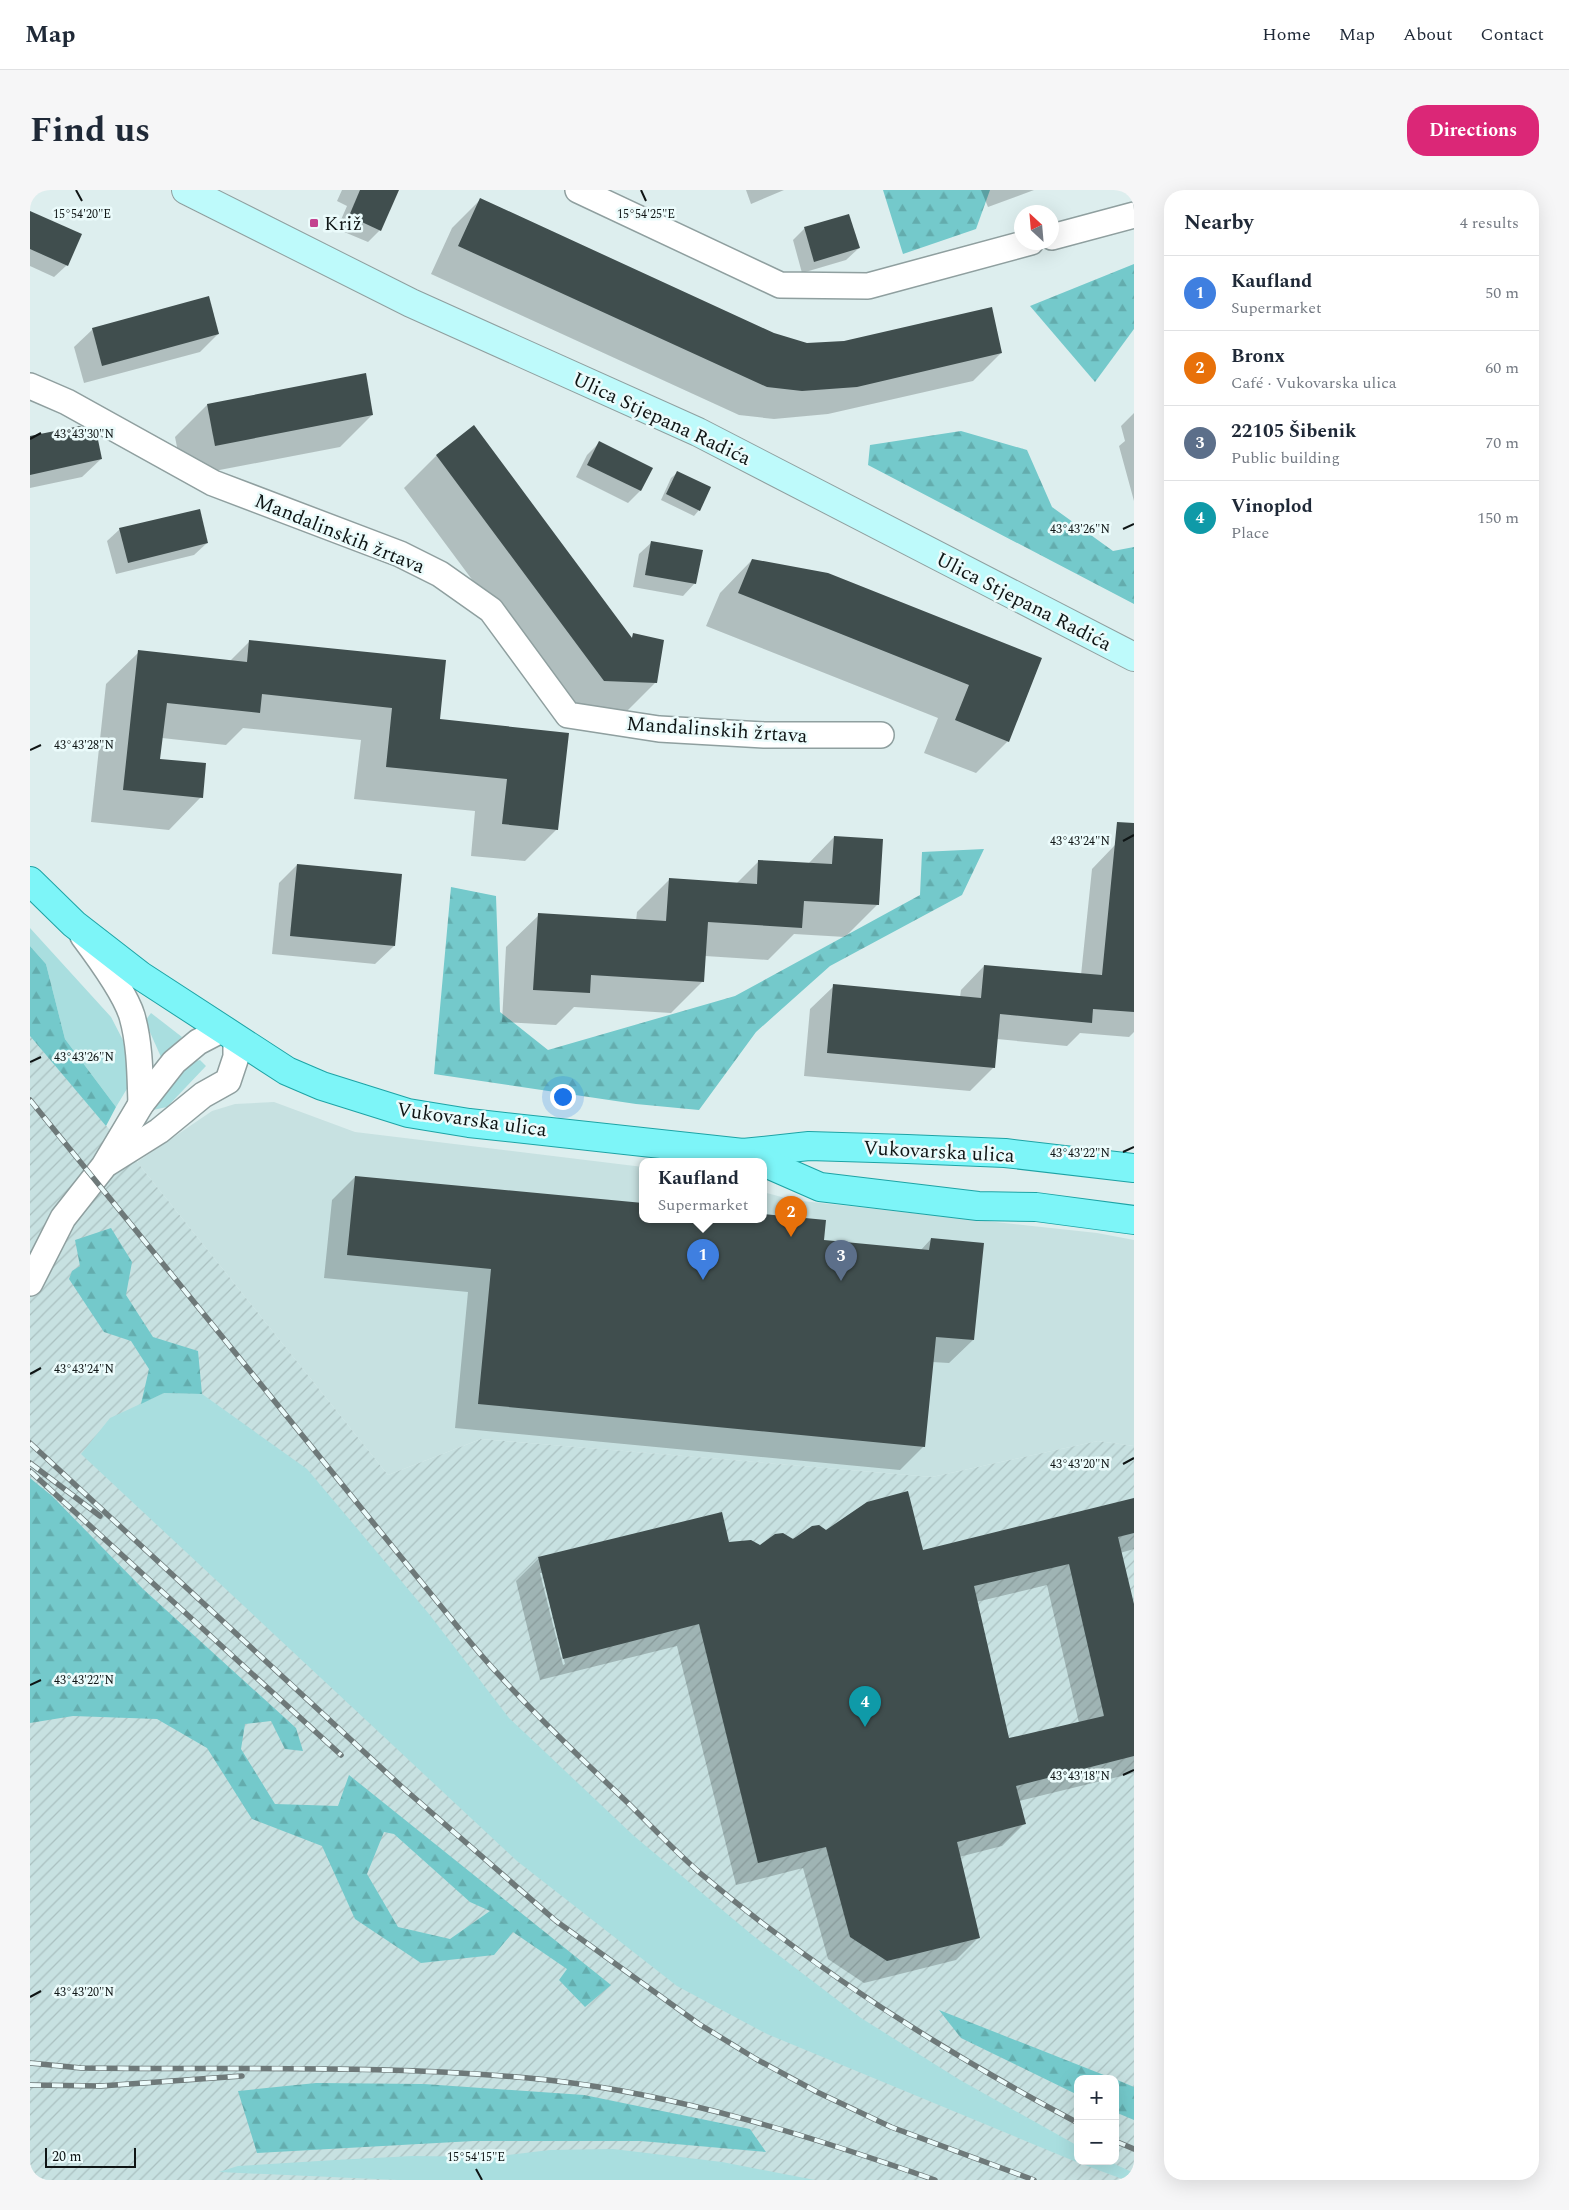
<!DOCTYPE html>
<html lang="en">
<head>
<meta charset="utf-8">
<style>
  body { margin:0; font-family:Spectral,serif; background:#f6f6f7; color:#1f2937 }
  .controls { position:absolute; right:15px; bottom:15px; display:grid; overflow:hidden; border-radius:10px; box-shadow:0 5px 20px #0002 }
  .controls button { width:45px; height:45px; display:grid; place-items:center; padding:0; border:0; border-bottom:1px solid #e0e1e3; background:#fff; color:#1f2937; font:25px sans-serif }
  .compass { position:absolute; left:984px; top:15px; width:45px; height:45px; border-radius:50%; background:#fff; box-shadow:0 5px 20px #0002; rotate:334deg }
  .scale { position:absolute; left:15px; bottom:12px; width:91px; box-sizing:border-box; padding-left:5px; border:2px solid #0f1515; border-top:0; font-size:14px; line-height:18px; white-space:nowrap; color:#0f1515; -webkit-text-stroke:4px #ebfbfb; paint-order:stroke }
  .you { position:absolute; left:532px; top:906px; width:18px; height:18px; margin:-12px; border:4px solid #fff; border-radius:50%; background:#1a73e8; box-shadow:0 0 0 8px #1a73e833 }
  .badge { display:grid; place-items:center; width:32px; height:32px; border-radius:50%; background:#db2777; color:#fff; font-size:16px; font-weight:700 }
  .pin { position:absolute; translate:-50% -41px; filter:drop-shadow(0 1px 2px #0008) }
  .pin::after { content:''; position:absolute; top:26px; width:18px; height:15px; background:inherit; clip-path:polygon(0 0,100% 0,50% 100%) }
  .popup { position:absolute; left:609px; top:968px; width:128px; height:65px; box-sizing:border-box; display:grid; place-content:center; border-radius:10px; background:#fff; filter:drop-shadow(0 1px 4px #0005); font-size:16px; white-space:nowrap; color:#747a83 }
  .popup b { font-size:19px; color:#1f2937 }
  .popup::after { content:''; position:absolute; left:50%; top:100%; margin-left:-10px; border:10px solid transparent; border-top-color:#fff }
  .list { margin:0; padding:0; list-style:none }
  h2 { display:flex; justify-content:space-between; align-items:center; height:65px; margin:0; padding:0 20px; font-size:21px }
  h2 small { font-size:16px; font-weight:400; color:#747a83 }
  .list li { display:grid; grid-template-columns:32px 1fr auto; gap:15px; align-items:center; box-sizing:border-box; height:75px; padding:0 20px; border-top:1px solid #e0e1e3 }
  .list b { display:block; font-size:19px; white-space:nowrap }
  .list p { margin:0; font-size:16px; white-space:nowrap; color:#747a83 }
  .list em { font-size:16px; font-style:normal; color:#747a83 }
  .map { position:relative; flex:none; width:1104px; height:1990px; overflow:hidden; border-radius:20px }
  header { display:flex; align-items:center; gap:30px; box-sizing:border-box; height:70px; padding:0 25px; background:#fff; border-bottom:1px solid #e0e1e3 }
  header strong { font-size:24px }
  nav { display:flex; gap:28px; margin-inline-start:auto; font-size:18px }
  .intro { display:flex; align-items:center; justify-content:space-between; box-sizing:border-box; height:120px; padding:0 30px }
  h1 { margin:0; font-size:35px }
  .button { padding:12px 22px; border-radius:20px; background:#db2777; color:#fff; font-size:18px; font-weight:700 }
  main { display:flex; gap:30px; padding:0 30px }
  aside { flex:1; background:#fff; border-radius:20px; box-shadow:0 5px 20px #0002 }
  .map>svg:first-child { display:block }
</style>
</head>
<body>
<header>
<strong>Map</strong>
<nav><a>Home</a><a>Map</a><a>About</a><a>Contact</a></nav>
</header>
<div class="intro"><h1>Find us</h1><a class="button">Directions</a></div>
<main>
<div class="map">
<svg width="1104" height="1990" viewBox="0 0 1104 1990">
  <defs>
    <pattern id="industrial-furrows" width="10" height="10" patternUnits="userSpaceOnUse" patternTransform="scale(1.25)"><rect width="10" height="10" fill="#c7e1e1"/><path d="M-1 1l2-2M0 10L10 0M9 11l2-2" fill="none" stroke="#aac0c0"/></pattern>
    <pattern id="forest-firs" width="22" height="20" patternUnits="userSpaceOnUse" patternTransform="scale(1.25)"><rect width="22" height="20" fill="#74c9cb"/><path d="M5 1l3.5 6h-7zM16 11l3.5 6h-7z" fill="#63acad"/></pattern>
  </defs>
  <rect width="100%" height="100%" fill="#dee"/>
  <path fill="#c7e1e1" d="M 244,912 L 325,942 L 613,977 L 613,1029 L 733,1029 L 733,1002 L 763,1010 L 1067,1043 L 1104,1050 L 1104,1256 L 1068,1251 L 902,1287 L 451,1249 L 358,1285 L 107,972 L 182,921 L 205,914 Z"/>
  <path fill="url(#industrial-furrows)" fill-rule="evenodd" d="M 0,846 L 107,972 L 358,1285 L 451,1249 L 902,1287 L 1068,1251 L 1104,1256 L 1104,1990 L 0,1990 ZM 1048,1889 L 1085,1889 L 1085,1971 L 1048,1971 Z"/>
  <g fill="#a9dedf">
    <path d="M 0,738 L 81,827 L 97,858 L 98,897 L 86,917 L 35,849 L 16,774 L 0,756 Z"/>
    <path d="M 121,823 L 152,847 L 131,867 L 115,831 Z"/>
    <path d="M 170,870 L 176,876 L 137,917 L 123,920 C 133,905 152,874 170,870 Z"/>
    <path d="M 134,1203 L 172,1204 L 277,1279 L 399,1424 L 479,1528 L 604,1646 L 721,1744 L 831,1828 L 930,1890 L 1048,1956 L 1048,1971 L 1078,1971 L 1104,1983 L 1104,1990 L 1095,1990 L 1044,1971 L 737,1844 L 647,1796 L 487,1671 L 51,1264 L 80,1228 Z"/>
    <path d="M 583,1959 L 692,1972 L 785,1990 L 368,1990 L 189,1982 L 208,1976 L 305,1970 L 383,1966 L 462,1967 L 520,1960 Z"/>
  </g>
  <g fill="url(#forest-firs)" fill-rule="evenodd">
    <path d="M 853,0 L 960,0 L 946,39 L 873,64 Z"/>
    <path d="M 1104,74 L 1104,139 L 1065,192 L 1000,116 Z"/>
    <path d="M 931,241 L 997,260 L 1022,317 L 1083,361 L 1104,357 L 1104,414 L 838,275 L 840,255 Z"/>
    <path d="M 954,659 L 932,705 L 800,776 L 726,842 L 669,920 L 606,914 L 404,884 L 421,697 L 466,706 L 470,822 L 518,860 L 705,806 L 890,705 L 892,662 Z"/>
    <path d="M 0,756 L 16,774 L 35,849 L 86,917 L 76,936 L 0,846 Z"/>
    <path d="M 81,1038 L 102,1072 L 96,1105 L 123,1147 L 168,1161 L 172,1204 L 134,1203 L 111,1214 L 119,1179 L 101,1151 L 74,1142 L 39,1089 L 42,1081 L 50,1076 L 45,1050 Z"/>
    <path d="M 0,1288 L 22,1306 L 113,1399 L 266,1538 L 273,1561 L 255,1559 L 241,1531 L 215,1534 L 211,1559 L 245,1614 L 308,1616 L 319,1585 L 581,1795 L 555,1817 L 529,1790 L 537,1779 L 483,1742 L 464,1765 L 391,1773 L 325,1729 L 292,1656 L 222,1629 L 177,1558 L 127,1529 L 43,1526 L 0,1533 ZM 354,1642 L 364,1644 L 440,1712 L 460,1721 L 420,1749 L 368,1737 L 337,1684 Z"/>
    <path d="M 909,1820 L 1084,1889 L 1048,1889 L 1048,1905 L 931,1848 Z"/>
    <path d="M 1085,1889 L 1104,1897 L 1104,1930 L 1085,1922 Z"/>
    <path d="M 286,1893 L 394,1894 L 554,1905 L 720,1939 L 736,1962 L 611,1951 L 443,1951 L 227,1963 L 208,1901 Z"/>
  </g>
  <g fill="#0003" fill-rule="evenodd">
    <path d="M 312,0 L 368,0 L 350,40 L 338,52 L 307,39 L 317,16 L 307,11 Z"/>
    <path d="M 716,0 L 754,0 L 721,14 Z"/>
    <path d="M 951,0 L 1004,0 L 958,17 Z"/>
    <path d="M 450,10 L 744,144 L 777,154 L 971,163 L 943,191 L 798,224 L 744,229 L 709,225 L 401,84 L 422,38 Z"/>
    <path d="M 0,22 L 37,75 L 24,87 L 0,76 Z"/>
    <path d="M 775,38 L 829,58 L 816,70 L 772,83 L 763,50 Z"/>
    <path d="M 63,139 L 188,144 L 170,162 L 54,193 L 44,157 Z"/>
    <path d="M 335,184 L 342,225 L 310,257 L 153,287 L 145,247 L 177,215 Z"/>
    <path d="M 1104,223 L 1104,311 L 1089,256 L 1095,251 L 1091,236 Z"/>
    <path d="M 443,237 L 601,448 L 604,445 L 625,493 L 593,525 L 541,523 L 374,298 L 406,266 Z"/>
    <path d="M 0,248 L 71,269 L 52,287 L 0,298 Z"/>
    <path d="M 569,253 L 621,278 L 610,301 L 598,313 L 546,287 L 557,265 Z"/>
    <path d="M 647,283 L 669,320 L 664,326 L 631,310 L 641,288 Z"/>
    <path d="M 90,339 L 177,353 L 164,365 L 86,384 L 77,351 Z"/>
    <path d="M 622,352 L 665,393 L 653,406 L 603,397 L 609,364 Z"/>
    <path d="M 722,370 L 1011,469 L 978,551 L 946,583 L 894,563 L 908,528 L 676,436 L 690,403 Z"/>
    <path d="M 220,451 L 409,531 L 538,544 L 527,639 L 495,671 L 441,666 L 445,621 L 324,609 L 331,550 L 213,538 L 196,555 L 132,548 L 129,570 L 171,607 L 139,640 L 61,632 L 76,494 L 109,462 L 200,471 Z"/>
    <path d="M 804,647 L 848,714 L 815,747 L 764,744 L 738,770 L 675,766 L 673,791 L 641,823 L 544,817 L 526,835 L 472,832 L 476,757 L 509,725 L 606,731 L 607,722 L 639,690 L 706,694 L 729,671 L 778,674 Z"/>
    <path d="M 1085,655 L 1104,657 L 1104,842 L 1099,847 L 1050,843 L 1037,856 L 967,849 L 964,877 L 940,901 L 774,886 L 780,819 L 804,796 L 930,807 L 931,800 L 954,776 L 1051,785 L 1062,679 Z"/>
    <path d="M 267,675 L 364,756 L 345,774 L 242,764 L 249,693 Z"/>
    <path d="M 325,987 L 613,1014 L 613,1029 L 733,1029 L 733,1026 L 792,1051 L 890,1061 L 901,1049 L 943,1150 L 919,1173 L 902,1172 L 894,1256 L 870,1280 L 425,1238 L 438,1102 L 294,1088 L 302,1010 Z"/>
    <path d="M 1104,1309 L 1104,1359 L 1090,1363 L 1104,1419 L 1104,1583 L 989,1611 L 994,1634 L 972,1656 L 929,1667 L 949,1747 L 926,1770 L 834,1793 L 798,1769 L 773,1678 L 706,1695 L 647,1456 L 510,1490 L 486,1391 L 508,1369 L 698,1353 L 730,1356 L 797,1341 L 892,1361 ZM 510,1383 L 513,1383 L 535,1474 L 533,1475 ZM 1017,1395 L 1049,1533 L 978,1550 L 946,1412 Z"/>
  </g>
  <g fill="#404e4e" fill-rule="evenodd">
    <path d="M 330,0 L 369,0 L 351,41 L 319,26 Z"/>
    <path d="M 450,8 L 744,143 L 777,153 L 814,151 L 962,117 L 972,163 L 827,197 L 772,201 L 737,197 L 428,56 Z"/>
    <path d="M 0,21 L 52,44 L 38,76 L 0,59 Z"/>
    <path d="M 819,24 L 830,58 L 784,72 L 774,37 Z"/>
    <path d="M 179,106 L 189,144 L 72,176 L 62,138 Z"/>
    <path d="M 336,183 L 343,225 L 185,256 L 177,214 Z"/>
    <path d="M 444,235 L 602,448 L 603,443 L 634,450 L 627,493 L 574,491 L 406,265 Z"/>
    <path d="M 50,236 L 67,245 L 72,269 L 0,285 L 0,246 Z"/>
    <path d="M 569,251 L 623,278 L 611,301 L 557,275 Z"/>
    <path d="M 647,281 L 681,297 L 670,321 L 636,304 Z"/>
    <path d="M 170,319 L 178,353 L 98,373 L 89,338 Z"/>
    <path d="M 621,351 L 673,360 L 666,394 L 615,385 Z"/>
    <path d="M 722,369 L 798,383 L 1012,468 L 979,552 L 925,530 L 939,495 L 708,403 Z"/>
    <path d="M 219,450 L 416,470 L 410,529 L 539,543 L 528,640 L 472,634 L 477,589 L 356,577 L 362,518 L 232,504 L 230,523 L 137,513 L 130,569 L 176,573 L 173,608 L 93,600 L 108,460 L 217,472 Z"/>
    <path d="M 1087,632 L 1104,633 L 1104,822 L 1063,819 L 1062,833 L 970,824 L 965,878 L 797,863 L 803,794 L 951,808 L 954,775 L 1072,785 Z"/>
    <path d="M 804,646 L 853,649 L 849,715 L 774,711 L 772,738 L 678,732 L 674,792 L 561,785 L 560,803 L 503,800 L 508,723 L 636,731 L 639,688 L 727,694 L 728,670 L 802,674 Z"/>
    <path d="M 267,674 L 372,684 L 365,756 L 260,746 Z"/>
    <path d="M 325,986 L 613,1013 L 613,1029 L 733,1029 L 733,1024 L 796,1030 L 794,1050 L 899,1060 L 901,1048 L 954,1053 L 944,1150 L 906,1147 L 895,1257 L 448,1214 L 461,1079 L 317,1065 Z"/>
    <path d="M 878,1301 L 893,1360 L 1104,1308 L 1104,1343 L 1088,1347 L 1104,1414 L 1104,1566 L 986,1596 L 996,1634 L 927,1652 L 950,1748 L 857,1771 L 820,1747 L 796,1657 L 728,1673 L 669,1434 L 533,1469 L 508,1367 L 692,1322 L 699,1352 L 721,1350 L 730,1355 L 745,1344 L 753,1343 L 763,1349 L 782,1336 L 789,1335 L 796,1340 L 837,1312 ZM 1039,1374 L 1074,1526 L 979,1548 L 944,1396 Z"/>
  </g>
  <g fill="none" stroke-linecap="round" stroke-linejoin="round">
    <g stroke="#8f9f9f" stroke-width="28">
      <g id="minor">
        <path d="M 548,0 L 750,95 L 838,96 L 1001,52"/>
        <path d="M 1022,47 L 1104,25"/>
        <path d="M 0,196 L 37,212 L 183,293 L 370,364 L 410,384 L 461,420 L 538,525 L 629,539 L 734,545 L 851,545"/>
        <path d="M 53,746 C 68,766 95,803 102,826 C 110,854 110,885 111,914"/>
        <path d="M 78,973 L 129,941 L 173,905 L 198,891 L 206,867 L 206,849"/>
        <path d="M 0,1093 L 33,1028 L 74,976 L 111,914 L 144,872 L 168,852 L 191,840"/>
      </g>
    </g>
    <g stroke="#8f9f9f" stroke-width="30">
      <path id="secondary" d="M 156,0 L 381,113 L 668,242 L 1104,467"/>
    </g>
    <g stroke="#1ea3a5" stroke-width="30">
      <g id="primary">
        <path d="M 0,691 L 44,734 L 111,786 L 257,881 L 292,896 L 378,923 L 439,933 L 713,963 L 779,956 L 877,959 L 975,963 L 1104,978"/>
        <path d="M 733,972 L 790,997 L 948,1016 L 1006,1017 L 1104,1030"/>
      </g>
    </g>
    <use href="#minor" stroke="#fff" stroke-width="25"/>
    <use href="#secondary" stroke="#befafb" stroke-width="28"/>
    <use href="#primary" stroke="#7df5f8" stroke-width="28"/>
    <g stroke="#6e7979" stroke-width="5.5">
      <g id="rail">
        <path d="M 0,910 L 414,1420 C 432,1442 450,1465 470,1486 C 511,1531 555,1572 599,1614 C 622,1637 645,1661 670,1683 C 786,1781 914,1862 1048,1933"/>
        <path d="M 0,1253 L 372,1597 L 526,1731 L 669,1834 L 726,1869 L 787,1902 L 861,1937 L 1004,1990"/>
        <path d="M 0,1273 L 70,1326"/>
        <path d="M 0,1281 L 311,1565"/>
        <path d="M 0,1873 L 51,1878 C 205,1880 365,1874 518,1890 C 651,1905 780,1946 905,1990"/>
        <path d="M 0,1895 L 71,1896 L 212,1886"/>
        <path d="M 1085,1951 L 1104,1959"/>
      </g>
    </g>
    <use href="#rail" stroke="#ebfbfb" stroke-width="4" stroke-dasharray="11" stroke-linecap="butt"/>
  </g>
  <path fill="none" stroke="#0f1515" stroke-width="2" d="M 46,0 L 52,11M 611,0 L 616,11M 0,249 L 11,243M 1093,339 L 1104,334M 0,560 L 11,555M 1093,651 L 1104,645M 0,872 L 11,867M 1093,962 L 1104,957M 0,1184 L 11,1178M 1093,1274 L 1104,1268M 0,1495 L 11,1490M 1093,1585 L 1104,1580M 0,1807 L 11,1801M 446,1979 L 452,1990"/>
  <rect fill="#c3438f" stroke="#ebfbfb" stroke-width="2" x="279" y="28" width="10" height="10" rx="2.5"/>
  <g text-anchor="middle" stroke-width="5" stroke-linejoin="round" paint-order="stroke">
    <g font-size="20" fill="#0f1515" stroke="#ebfbfb" text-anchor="start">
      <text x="294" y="40">Križ</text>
    </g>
    <g font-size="20" fill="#0f1515" stroke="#ebfbfb">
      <text transform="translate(632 228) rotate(25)" y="7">Ulica Stjepana Radića</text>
      <text transform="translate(310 343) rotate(22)" y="7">Mandalinskih žrtava</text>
      <text transform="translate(994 411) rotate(27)" y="7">Ulica Stjepana Radića</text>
      <text transform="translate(687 539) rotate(4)" y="7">Mandalinskih žrtava</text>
      <text transform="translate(442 929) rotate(8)" y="7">Vukovarska ulica</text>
      <text transform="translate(909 961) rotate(3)" y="7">Vukovarska ulica</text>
    </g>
  </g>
  <g font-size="12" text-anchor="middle" fill="#0f1515" stroke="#ebfbfb" stroke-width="5" stroke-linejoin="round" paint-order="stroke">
    <text x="52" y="28">15°54'20"E</text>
    <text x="616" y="28">15°54'25"E</text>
    <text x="54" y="248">43°43'30"N</text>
    <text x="1050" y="343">43°43'26"N</text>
    <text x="54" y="559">43°43'28"N</text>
    <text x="1050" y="655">43°43'24"N</text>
    <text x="54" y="871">43°43'26"N</text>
    <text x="1050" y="967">43°43'22"N</text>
    <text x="54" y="1183">43°43'24"N</text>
    <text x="1050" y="1278">43°43'20"N</text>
    <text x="54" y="1494">43°43'22"N</text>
    <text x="1050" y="1590">43°43'18"N</text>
    <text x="54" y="1806">43°43'20"N</text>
    <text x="446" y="1971">15°54'15"E</text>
  </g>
</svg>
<div class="controls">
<button>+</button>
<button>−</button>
</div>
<svg class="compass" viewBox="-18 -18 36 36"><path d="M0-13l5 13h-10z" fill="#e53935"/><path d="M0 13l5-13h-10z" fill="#747a83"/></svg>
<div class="scale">20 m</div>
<div class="you"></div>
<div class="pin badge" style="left:673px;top:1090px;background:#3f7fe0">1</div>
<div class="popup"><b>Kaufland</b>Supermarket</div>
<div class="pin badge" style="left:761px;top:1047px;background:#e8710a">2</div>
<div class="pin badge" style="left:811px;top:1091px;background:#5c6f8a">3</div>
<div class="pin badge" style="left:835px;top:1537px;background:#0f9aa8">4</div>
</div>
<aside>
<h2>Nearby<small>4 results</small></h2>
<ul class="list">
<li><span class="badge" style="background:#3f7fe0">1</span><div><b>Kaufland</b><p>Supermarket</p></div><em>50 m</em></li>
<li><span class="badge" style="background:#e8710a">2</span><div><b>Bronx</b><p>Café · Vukovarska ulica</p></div><em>60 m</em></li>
<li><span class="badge" style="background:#5c6f8a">3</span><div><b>22105 Šibenik</b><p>Public building</p></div><em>70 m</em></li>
<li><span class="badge" style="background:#0f9aa8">4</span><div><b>Vinoplod</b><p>Place</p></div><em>150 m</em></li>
</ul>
</aside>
</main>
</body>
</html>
